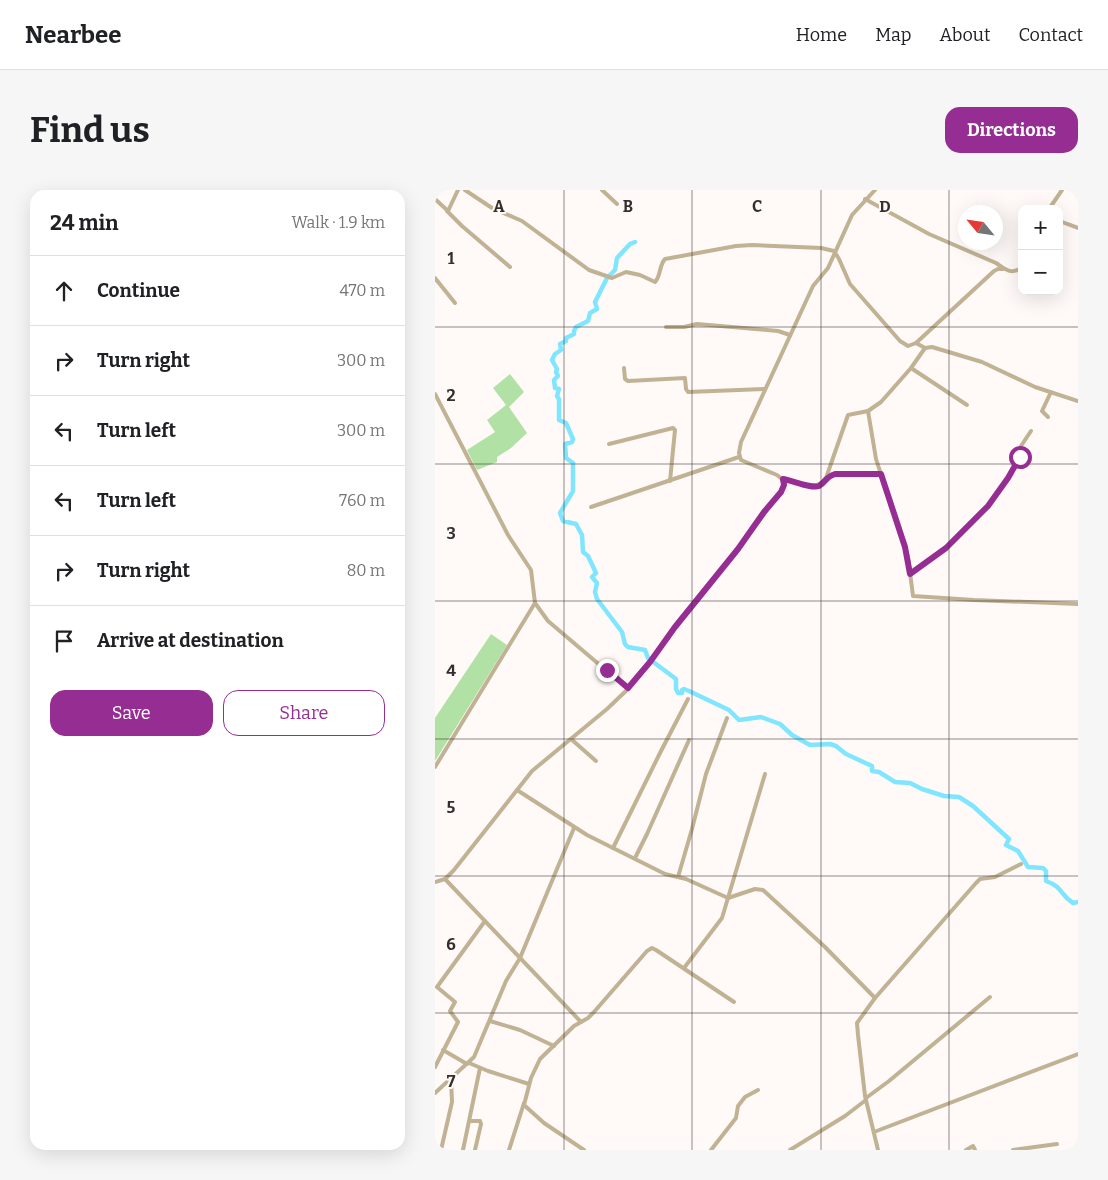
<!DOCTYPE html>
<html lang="en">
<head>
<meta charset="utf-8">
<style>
  body { margin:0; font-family:Bitter,serif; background:#f6f6f6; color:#202124 }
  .controls { position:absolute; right:15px; top:15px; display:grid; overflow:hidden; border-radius:10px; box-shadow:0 5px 20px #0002 }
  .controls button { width:45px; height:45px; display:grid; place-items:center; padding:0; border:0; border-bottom:1px solid #e0e0e0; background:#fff; color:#202124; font:25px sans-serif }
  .compass { position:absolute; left:523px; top:15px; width:45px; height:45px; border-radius:50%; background:#fff; box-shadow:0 5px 20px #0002; rotate:299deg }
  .stop { position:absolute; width:15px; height:15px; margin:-11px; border:4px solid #952d92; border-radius:50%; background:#fff }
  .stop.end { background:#952d92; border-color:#fff; box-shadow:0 1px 5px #0008 }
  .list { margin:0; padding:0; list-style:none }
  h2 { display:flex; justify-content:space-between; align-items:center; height:65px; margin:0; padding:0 20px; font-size:21px }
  h2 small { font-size:16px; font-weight:400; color:#757577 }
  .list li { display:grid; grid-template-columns:32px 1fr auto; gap:15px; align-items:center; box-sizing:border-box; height:70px; padding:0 20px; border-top:1px solid #e0e0e0 }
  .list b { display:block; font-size:19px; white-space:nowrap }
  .list em { font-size:16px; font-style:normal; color:#757577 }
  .actions { display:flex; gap:10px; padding:15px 20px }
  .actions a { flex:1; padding:11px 0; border:1px solid #952d92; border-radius:15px; text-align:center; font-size:18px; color:#952d92 }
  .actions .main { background:#952d92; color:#fff }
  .icon { flex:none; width:28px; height:28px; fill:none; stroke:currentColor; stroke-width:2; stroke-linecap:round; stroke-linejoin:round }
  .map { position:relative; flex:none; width:643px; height:960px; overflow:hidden; border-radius:15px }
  header { display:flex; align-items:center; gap:30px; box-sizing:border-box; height:70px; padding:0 25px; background:#fff; border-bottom:1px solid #e0e0e0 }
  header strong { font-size:24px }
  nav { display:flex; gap:28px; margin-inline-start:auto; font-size:18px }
  .intro { display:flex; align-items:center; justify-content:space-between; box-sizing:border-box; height:120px; padding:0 30px }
  h1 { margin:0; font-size:35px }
  .button { padding:12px 22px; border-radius:15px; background:#952d92; color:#fff; font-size:18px; font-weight:700 }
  main { display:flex; gap:30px; padding:0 30px }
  aside { flex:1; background:#fff; border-radius:15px; box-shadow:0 5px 20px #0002 }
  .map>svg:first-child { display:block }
</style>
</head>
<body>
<header>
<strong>Nearbee</strong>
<nav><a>Home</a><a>Map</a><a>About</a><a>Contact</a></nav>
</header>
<div class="intro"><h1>Find us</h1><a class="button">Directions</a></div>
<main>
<aside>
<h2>24 min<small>Walk · 1.9 km</small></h2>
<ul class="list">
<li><svg class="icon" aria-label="ahead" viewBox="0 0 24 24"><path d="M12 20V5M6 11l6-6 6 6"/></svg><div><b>Continue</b></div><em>470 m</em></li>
<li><svg class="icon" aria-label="right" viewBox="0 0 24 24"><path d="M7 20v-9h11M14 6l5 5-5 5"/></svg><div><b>Turn right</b></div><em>300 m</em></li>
<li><svg class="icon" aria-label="left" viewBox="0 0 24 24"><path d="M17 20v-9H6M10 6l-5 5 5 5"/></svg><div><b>Turn left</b></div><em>300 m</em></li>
<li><svg class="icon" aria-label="left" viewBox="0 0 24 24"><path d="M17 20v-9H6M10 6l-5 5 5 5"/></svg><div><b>Turn left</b></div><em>760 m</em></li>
<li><svg class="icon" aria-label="right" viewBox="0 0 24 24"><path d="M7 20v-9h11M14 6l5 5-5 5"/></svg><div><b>Turn right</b></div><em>80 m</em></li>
<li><svg class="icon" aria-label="arrive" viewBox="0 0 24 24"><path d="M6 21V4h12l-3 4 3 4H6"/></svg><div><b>Arrive at destination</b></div></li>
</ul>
<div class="actions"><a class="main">Save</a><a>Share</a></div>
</aside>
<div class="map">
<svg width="643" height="960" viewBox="0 0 643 960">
  <rect width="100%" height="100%" fill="#fffaf8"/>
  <g fill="#b1e1a4">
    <path d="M 75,184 L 89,202 L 74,217 L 92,243 L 76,258 L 62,267 L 62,272 L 42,280 L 32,260 L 60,242 L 52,230 L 71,215 L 58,198 Z"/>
    <path d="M 56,444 L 72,455 L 0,571 L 0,528 Z"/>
  </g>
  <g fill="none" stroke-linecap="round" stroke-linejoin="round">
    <path stroke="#80e6ff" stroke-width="4.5" d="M 200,52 L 195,54 L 182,68 L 180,80 L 172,88 L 160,112 L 162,119 L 155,123 L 153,131 L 141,137 L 139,141 L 139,144 L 131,148 L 131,151 L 125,154 L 126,160 L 120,164 L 117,170 L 122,179 L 121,182 L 123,186 L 119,190 L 120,198 L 124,199 L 122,206 L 124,209 L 124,230 L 131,233 L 138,249 L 137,252 L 130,254 L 131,268 L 138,273 L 138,301 L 125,323 L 128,331 L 141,334 L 147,345 L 148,362 L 153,366 L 161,383 L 157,387 L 162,393 L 160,402 L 162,409 L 187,442 L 190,454 L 193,457 L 210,460 L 213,468 L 241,489 L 241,499 L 243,503 L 247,503 L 247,500 L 249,499 L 254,501 L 294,520 L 304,530 L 326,527 L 345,534 L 357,545 L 375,555 L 395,554 L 401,556 L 411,564 L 437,576 L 437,581 L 444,582 L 460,592 L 475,593 L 487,599 L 509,606 L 524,607 L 538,616 L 574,649 L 571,655 L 583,661 L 593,677 L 608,678 L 611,681 L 611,691 C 628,697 625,705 638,713 L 643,712"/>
    <g stroke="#c1b293" stroke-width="4">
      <path d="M 30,0 L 57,18 L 87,31 L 154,80 L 177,88 L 191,82 L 205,85 L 220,92 C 226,86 224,75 230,69 L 301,56 L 317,55 L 386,58 L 399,61 L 404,69 L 415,94 L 465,151 L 473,156 L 481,153 L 559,81 L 563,79 L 568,79"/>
      <path d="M 167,0 L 182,14"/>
      <path d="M 0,9 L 13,21 L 23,0"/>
      <path d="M 430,9 L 494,44 L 561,73 C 570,79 575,85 587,78"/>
      <path d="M 614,19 L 627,0"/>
      <path d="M 12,21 L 27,36 L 75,77"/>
      <path d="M 624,30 L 627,32 L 624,37"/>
      <path d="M 627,32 L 643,38"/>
      <path d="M 0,88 L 20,113"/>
      <path d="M 231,137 L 249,137 L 262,134 L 343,141 L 355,145"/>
      <path d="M 481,153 L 490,158 L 497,157 L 547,172 L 600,197 L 643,211"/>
      <path d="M 189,178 L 190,189 L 193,191 L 250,188 L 251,199 L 253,202 L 330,199"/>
      <path d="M 476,178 L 532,215"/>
      <path d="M 0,204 L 73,345 L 96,380 L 100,413 L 0,577"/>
      <path d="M 433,221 L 446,212 L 476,178 L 490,158"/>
      <path d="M 613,227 L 607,221 L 616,202"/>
      <path d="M 174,254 L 238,238 L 240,240 L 235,291"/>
      <path d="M 392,287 L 400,284 L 446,283"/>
      <path d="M 347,289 C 364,291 380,304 391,288 L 413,225 L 433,221 L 441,269 L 473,367 L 478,406 L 539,410 L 643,414"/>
      <path d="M 156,317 L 304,267"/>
      <path d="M 475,384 L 511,358 L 553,316 L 573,288 L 585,267 L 586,256 L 596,241"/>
      <path d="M 100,413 L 113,431 L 193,499"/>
      <path d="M 136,549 L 161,571"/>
      <path d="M 82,600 L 152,645 L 230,684 L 251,689 L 293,708 L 320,699 L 328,700 L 390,757 L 440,808"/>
      <path d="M 178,658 L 225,563 L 253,509"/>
      <path d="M 200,668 L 212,644 L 254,550"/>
      <path d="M 243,687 L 257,639 L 271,584 L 292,528"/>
      <path d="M 10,689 L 146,832"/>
      <path d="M 0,692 L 10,689 L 19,680 L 97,581 L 172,519 L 193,499 L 215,472 L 239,437 L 303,359 L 347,300 L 349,293 L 347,289 L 342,285 L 306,270 L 304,263 L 306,252 L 378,96 L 393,78 L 417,25 L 440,0"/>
      <path d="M 249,778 L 287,728 L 330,584"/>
      <path d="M 55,831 L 85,840 L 119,856"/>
      <path d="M 8,860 L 32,874"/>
      <path d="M 34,873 L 53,881 L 94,894"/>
      <path d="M 0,877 L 23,832 L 15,821 L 20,812 L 2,797 L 50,731"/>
      <path d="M 0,903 L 39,867 L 71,791 L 85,768 L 139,638"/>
      <path d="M 431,908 L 454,891 L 555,807"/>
      <path d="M 35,931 L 45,931 L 46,934 L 40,960"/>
      <path d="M 439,942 L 643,864"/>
      <path d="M 6,960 L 17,912 L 16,889"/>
      <path d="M 28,960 L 45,878"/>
      <path d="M 74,960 L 89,913"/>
      <path d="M 149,960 L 109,933 L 89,915 L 96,888 L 105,869 L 139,836 L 153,828 L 159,822 L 212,761 L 217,758 L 221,760 L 299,812"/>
      <path d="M 276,960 L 301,928 L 303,916 L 310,907 L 323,900"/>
      <path d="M 355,960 L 410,926 L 431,910"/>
      <path d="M 443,960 L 430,906 L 423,845 L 422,833 L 440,808 L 541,693 L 545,689 L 560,687 L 586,674"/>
      <path d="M 531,960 L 538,956 L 540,960"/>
      <path d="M 578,960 L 622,954"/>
    </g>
  </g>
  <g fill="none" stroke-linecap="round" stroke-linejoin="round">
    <path stroke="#952d92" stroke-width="6" d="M 172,480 L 193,498 L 215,472 L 240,437 L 303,359 L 329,322 L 346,302 L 349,295 L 348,289 C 356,290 377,299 384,296 C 391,292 390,287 400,284 L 446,284 L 470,357 L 475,384 L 511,358 L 553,316 L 573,288 L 585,267"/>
  </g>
  <path fill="none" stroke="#342f2e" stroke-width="1" stroke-opacity="0.55" d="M 129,0 L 129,960M 257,0 L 257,960M 386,0 L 386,960M 514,0 L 514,960M 0,137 L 643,137M 0,274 L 643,274M 0,411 L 643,411M 0,549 L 643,549M 0,686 L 643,686M 0,823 L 643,823"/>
  <g font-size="16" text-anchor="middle" font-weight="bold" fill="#342f2e" stroke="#fffaf8" stroke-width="4" stroke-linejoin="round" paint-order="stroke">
    <text x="64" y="22">A</text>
    <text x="193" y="22">B</text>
    <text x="322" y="22">C</text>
    <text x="450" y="22">D</text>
    <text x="16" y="74">1</text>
    <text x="16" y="211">2</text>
    <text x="16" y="349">3</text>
    <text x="16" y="486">4</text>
    <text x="16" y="623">5</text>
    <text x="16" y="760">6</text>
    <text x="16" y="897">7</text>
  </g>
</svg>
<div class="controls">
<button>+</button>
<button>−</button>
</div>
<svg class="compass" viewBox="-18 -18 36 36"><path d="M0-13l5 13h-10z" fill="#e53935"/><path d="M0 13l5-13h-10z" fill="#757577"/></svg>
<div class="stop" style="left:585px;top:267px"></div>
<div class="stop end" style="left:172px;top:480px"></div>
</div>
</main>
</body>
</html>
